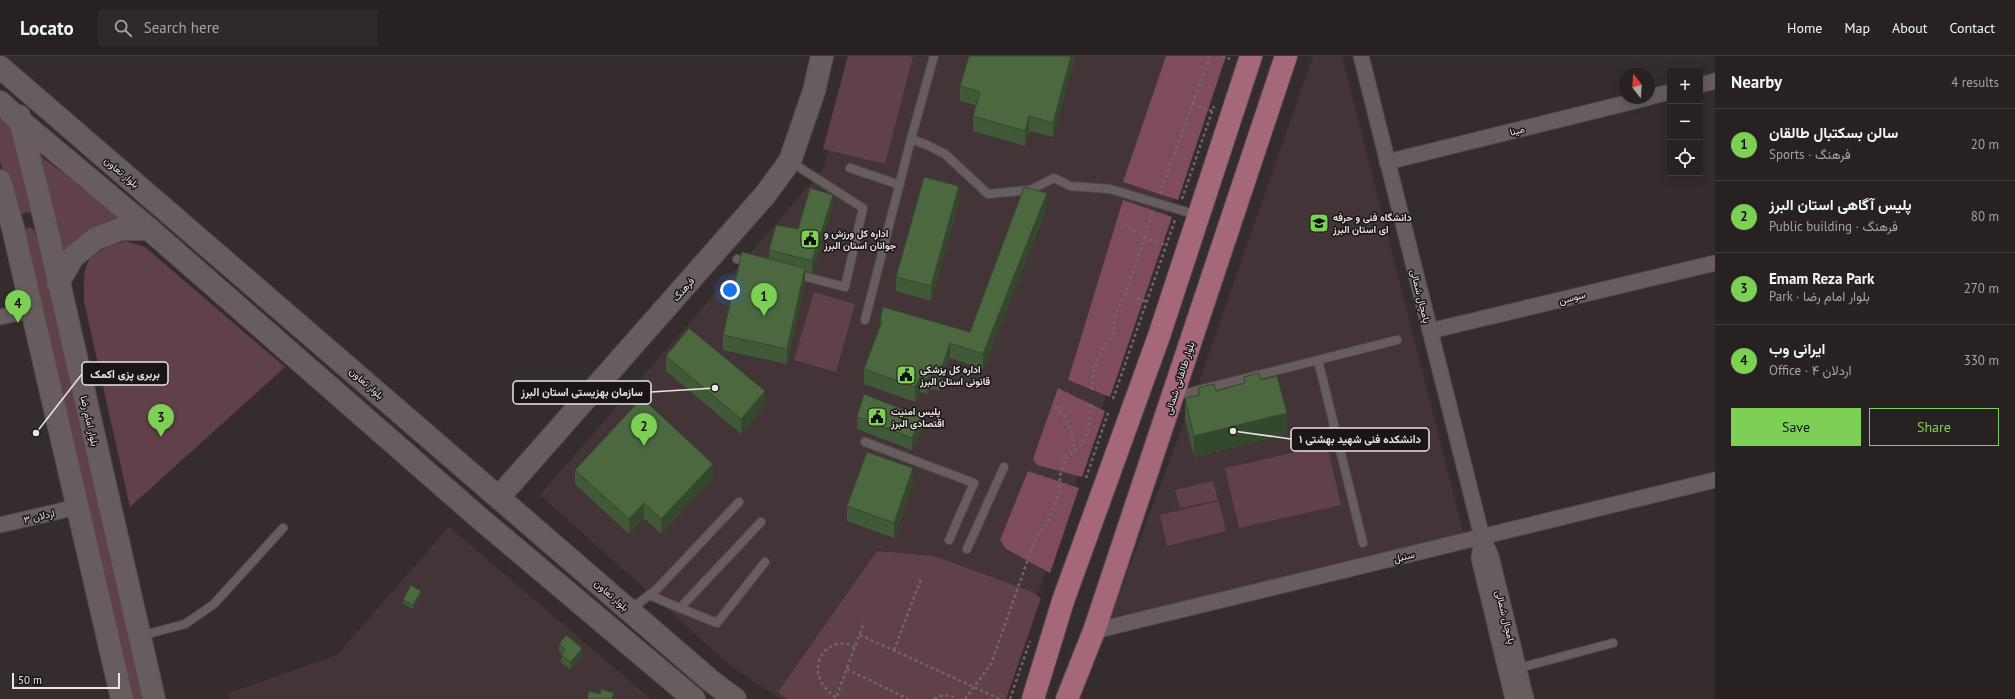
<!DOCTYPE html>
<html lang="en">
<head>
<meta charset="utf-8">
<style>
  body { margin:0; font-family:"PT Sans",Vazirmatn,sans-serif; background:#30292a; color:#f1f3f6 }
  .controls { position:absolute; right:12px; top:12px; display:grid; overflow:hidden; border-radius:0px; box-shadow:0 2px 10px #0003 }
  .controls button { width:36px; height:36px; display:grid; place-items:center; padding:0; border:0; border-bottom:1px solid #443e40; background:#282122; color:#f1f3f6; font:20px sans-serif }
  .compass { position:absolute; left:1619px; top:12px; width:36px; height:36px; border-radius:50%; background:#282122; box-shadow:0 2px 10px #0003; rotate:343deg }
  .scale { position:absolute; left:12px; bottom:10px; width:108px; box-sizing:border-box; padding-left:4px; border:2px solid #ebe5e6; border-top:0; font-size:11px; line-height:14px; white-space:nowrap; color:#ebe5e6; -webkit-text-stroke:3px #1a1516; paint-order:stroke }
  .you { position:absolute; left:730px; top:234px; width:14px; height:14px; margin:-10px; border:3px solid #fff; border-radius:50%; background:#1a73e8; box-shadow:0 0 0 6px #1a73e833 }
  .badge { display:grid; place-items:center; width:26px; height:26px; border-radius:50%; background:#7cd155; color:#111; font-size:13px; font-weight:700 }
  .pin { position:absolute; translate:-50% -33px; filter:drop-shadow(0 1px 2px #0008) }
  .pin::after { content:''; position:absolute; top:21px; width:14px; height:12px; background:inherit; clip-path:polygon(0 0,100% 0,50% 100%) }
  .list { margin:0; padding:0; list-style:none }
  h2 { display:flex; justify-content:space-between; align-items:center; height:52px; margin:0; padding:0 16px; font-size:17px }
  h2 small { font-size:13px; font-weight:400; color:#a5a3a5 }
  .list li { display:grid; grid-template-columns:26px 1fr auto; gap:12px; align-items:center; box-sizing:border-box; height:72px; padding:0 16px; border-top:1px solid #443e40 }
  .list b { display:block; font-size:15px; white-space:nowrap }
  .list p { margin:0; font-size:13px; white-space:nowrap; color:#a5a3a5 }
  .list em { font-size:13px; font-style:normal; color:#a5a3a5 }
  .actions { display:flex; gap:8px; padding:12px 16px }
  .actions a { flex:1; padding:9px 0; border:1px solid #7cd155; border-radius:0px; text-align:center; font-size:14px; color:#7cd155 }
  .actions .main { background:#7cd155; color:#111 }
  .icon { flex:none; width:22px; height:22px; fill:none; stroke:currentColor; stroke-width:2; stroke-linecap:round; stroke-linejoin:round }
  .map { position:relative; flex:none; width:1715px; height:643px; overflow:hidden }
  header { display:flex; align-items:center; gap:24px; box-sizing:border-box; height:56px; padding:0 20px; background:#282122; border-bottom:1px solid #443e40 }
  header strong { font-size:19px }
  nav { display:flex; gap:22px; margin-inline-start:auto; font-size:14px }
  .search { width:280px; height:36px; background:#30292a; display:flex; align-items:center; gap:10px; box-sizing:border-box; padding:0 14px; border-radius:0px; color:#a5a3a5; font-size:15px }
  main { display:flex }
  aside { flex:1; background:#282122 }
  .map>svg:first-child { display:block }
</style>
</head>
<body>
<header>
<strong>Locato</strong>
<div class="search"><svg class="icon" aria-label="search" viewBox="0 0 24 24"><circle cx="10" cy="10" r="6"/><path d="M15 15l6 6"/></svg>Search here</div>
<nav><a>Home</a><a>Map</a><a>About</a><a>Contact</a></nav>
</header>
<main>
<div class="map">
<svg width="1715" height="643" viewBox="0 0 1715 643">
  <rect width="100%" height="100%" fill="#352c2e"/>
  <g fill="#433438">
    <path d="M 850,0 L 1222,0 L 1002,643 L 780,643 L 732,611 L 540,439 L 824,112 Z"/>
    <path d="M 1313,0 L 1342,0 L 1464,479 L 1110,562 L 1196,335 Z"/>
    <path d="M 449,471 L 651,643 L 230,643 L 228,637 L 337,599 Z"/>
  </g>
  <g fill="#614149">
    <path d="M 848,0 L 913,0 L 885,108 L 823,93 Z"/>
    <path d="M 0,52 L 15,68 L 36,157 L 26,156 L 18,160 L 0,106 Z"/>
    <path d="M 39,99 L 124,163 L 64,198 Z"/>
    <path d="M 30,171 L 34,174 L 39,190 L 143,643 L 131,643 L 24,173 Z"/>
    <path d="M 125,185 L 145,191 L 285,311 L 130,451 L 84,245 C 83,204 85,197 125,185 Z"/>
    <path d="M 814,236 L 855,248 L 836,316 L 794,304 Z"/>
    <path d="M 1327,389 L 1341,449 L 1239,472 L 1225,412 Z"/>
    <path d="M 1213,425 L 1218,444 L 1180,452 L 1175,434 Z"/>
    <path d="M 1219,445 L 1226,475 L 1167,490 L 1160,459 Z"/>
    <path d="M 877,495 L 934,500 L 1030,535 L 1041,542 L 1006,643 L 788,643 L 778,636 Z"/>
  </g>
  <g fill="#7f4c5b">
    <path d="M 1166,0 L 1226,0 L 1178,144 L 1123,126 Z"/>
    <path d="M 1123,144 L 1172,161 L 1110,341 L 1068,324 Z"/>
    <path d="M 1058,332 L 1105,355 L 1082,421 L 1037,409 L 1033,403 Z"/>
    <path d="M 1028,415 L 1079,432 L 1050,517 L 1006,493 L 1000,484 Z"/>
  </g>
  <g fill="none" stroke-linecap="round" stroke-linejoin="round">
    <g stroke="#524a4c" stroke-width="10">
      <g id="lane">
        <path d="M 911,83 L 934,0"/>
        <path d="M 791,106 L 863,152 L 845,231 L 795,218"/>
        <path d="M 850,112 L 900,129"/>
        <path d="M 737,203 L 751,207"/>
        <path d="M 865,264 L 911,83 L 927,89 L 945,98 L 988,138 L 1030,134 L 1054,122 L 1070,130 L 1110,133 L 1197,159"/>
        <path d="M 1318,304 L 1363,487"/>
        <path d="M 1175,340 L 1397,284"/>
        <path d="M 865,386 L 974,427 L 949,484"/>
        <path d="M 967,493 L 1004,411"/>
        <path d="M 649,539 L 680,552 L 761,466"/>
        <path d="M 680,552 L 717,567 L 765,506"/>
        <path d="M 630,554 L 657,533 L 739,446"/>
        <path d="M 140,580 L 185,568 L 214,548 L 283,472"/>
        <path d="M 1515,613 L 1613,587"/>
      </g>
    </g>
    <g stroke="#524a4c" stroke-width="17">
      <g id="street">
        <path d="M 1361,0 L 1482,481 L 1491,500 L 1526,643"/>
        <path d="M 1700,29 L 1715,25"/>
        <path d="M 1649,41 L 1670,36"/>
        <path d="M 1387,106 L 1647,42"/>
        <path d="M 0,261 L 32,254"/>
        <path d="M 1430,275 L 1715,207"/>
        <path d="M 0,469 L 77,451"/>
        <path d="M 1482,481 L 1479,502 L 1513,643"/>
        <path d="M 1094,575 L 1715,424"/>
      </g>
    </g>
    <g stroke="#524a4c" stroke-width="24">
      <g id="secondary">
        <path d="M 0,11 L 711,625 L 735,643"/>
        <path d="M 0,46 L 19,64 L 149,173 L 477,460 L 694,643"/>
        <path d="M 19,60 L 45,165 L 154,643"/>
        <path d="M 0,125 L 13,172 L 122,643"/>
        <path d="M 58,227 L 73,201 L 95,183 L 121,173 L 149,173"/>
        <path d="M 499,441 L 765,139 L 790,105 L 814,35 L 822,0"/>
      </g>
    </g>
    <g stroke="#524a4c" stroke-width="24">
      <g id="primary">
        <path d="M 1033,643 L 1063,545 L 1159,280 L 1251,0"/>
        <path d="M 1067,643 L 1094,575 L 1286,0"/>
      </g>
    </g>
    <g stroke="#6f6769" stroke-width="2.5" stroke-dasharray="3 3" stroke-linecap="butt">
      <path d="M 1222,0 L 1230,3"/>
      <path d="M 1192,48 L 1212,55"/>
      <path d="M 1160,138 L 1210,0"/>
      <path d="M 1182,143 L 1214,50"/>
      <path d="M 1124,168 L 1144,181 L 1166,189"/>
      <path d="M 1126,237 L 1147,246"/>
      <path d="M 1092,334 L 1093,317 L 1101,295 L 1114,277 L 1115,259 L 1126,237 L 1153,156"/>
      <path d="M 1113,343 L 1175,164"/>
      <path d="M 1055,351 C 1070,361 1072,379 1075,396"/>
      <path d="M 1086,422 L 1108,357"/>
      <path d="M 860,579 L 1000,643"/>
      <path d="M 855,591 C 834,579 811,600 820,623 C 823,631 829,636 836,642 L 864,566"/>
      <path d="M 894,594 L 921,523"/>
      <path d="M 847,613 L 908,643"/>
      <path d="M 934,643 C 942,638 950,638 957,643"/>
      <path d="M 965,643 L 991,608 L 1034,486 L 1052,458 L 1059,437 L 1060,420 L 1066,401 C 1089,388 1090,372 1091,347"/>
      <path d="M 1010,643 L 1030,585"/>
    </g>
    <use href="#lane" stroke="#675d5f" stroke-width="8"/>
    <use href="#street" stroke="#675d5f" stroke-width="15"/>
    <use href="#secondary" stroke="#675d5f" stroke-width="22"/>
    <use href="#primary" stroke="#a46879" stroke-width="22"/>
  </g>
  <g fill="#405936">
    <path d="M 969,0 L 1075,0 L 1053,81 L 1029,75 L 1025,90 L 973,75 L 973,60 L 976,49 L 960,45 L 960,30 Z"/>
    <path d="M 959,145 L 931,245 L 896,235 L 896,221 Z"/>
    <path d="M 833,150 L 812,217 L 805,215 L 805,226 L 787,308 L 723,294 L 723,279 L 769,203 L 769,194 L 798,173 Z"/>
    <path d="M 1047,152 L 983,313 L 950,302 L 939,335 L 930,333 L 927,338 L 920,336 L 915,346 L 864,328 L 864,313 L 880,271 L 880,265 L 970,276 Z"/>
    <path d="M 666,300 L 765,349 L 741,378 L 666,315 Z"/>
    <path d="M 1244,321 L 1261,324 L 1287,378 L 1194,401 L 1185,363 L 1185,342 L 1198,339 L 1198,332 L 1216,335 L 1244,327 Z"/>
    <path d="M 857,361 L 922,372 L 912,394 L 857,373 Z"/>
    <path d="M 575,414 L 713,423 L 661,478 L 644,462 L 629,478 L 575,428 Z"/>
    <path d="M 913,427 L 894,482 L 847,465 L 847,450 Z"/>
    <path d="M 421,538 L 413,553 L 403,548 L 403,544 Z"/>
    <path d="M 559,588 L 582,600 L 571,614 L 561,607 L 562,598 L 559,596 Z"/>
  </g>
  <g fill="#34492c">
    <path d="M 1071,0 L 1075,0 L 1053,81 L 1053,67 Z"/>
    <path d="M 1029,60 L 1029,75 L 1025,90 L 1025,75 Z"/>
    <path d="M 959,130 L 959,145 L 931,245 L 931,230 Z"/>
    <path d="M 1047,137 L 1047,152 L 983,313 L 983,298 Z"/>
    <path d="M 833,139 L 833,150 L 812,217 L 812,205 Z"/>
    <path d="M 805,212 L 805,226 L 787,308 L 787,293 Z"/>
    <path d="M 950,287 L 950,302 L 939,335 L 939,321 Z"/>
    <path d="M 930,318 L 930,333 L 927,338 L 927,323 Z"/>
    <path d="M 920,321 L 920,336 L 915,346 L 915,331 Z"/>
    <path d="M 765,335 L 765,349 L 741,378 L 741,363 Z"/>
    <path d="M 1287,357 L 1287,378 L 1194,401 L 1194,380 Z"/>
    <path d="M 922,361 L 922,372 L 912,394 L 912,382 Z"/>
    <path d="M 713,408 L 713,423 L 661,478 L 661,463 Z"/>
    <path d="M 913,412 L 913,427 L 894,482 L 894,467 Z"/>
    <path d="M 644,447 L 644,462 L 629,478 L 629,463 Z"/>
    <path d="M 421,535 L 421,538 L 413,553 L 413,549 Z"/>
    <path d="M 582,592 L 582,600 L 571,614 L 571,606 Z"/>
  </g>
  <g fill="#4b683f" stroke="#34492c">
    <path d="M 969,0 L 1071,0 L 1053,67 L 1029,60 L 1025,75 L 973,60 L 980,36 L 960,30 Z"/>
    <path d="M 924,121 L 959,130 L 931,230 L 896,221 Z"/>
    <path d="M 1024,131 L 1047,137 L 983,298 L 950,287 L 939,321 L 930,318 L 927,323 L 920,321 L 915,331 L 864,313 L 882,265 L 880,265 L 883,251 L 970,276 Z"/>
    <path d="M 810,132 L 833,139 L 812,205 L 769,194 L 776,169 L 798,173 Z"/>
    <path d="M 742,196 L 805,212 L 787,293 L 723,279 Z"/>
    <path d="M 689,272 L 765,335 L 741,363 L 666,300 Z"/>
    <path d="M 1259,317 L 1261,324 L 1277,320 L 1287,357 L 1194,380 L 1185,342 L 1200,339 L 1198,332 L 1214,328 L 1216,335 L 1245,327 L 1244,321 Z"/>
    <path d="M 864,338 L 922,361 L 912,382 L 857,361 Z"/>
    <path d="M 642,342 L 713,408 L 661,463 L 644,447 L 629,463 L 575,414 Z"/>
    <path d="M 867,396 L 913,412 L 894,467 L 847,450 Z"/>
    <path d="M 411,529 L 421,535 L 413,549 L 403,544 Z"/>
    <path d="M 566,579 L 582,592 L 571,606 L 561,599 L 565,593 L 559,588 Z"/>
    <path d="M 601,633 L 614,637 L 612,642 L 615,643 L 587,643 L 589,635 L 600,638 Z"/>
  </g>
  <defs>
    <g id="school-square" transform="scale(1)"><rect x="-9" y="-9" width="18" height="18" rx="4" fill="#7cd155" stroke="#1a1516"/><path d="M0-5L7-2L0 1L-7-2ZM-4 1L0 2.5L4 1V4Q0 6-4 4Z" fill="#111"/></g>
    <g id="civic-square" transform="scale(1)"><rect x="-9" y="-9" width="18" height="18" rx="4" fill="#7cd155" stroke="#1a1516"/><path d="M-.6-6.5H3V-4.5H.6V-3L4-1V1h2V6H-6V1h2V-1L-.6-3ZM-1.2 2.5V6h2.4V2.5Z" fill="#111"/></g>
  </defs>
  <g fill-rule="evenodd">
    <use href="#school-square" x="1319" y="167"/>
    <use href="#civic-square" x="810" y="183"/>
    <use href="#civic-square" x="906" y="319"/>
    <use href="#civic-square" x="877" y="361"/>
  </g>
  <g text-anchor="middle" stroke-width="3" stroke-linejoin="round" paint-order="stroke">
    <g font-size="10" fill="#ebe5e6" stroke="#1a1516">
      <text transform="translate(1517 74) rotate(-14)" y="4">مینا</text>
      <text transform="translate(122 116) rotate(40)" y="4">بلوار تعاون</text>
      <text transform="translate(683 233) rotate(-49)" y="4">فرهنگ</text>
      <text transform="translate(1421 240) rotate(76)" y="4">پامچال شمالی</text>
      <text transform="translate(1572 241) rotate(-14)" y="4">سوسن</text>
      <text transform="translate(1179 322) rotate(-72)" y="4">بلوار طالقانی شمالی</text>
      <text transform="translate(367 327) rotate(41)" y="4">بلوار تعاون</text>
      <text transform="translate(90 365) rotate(77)" y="4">بلوار امام رضا</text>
      <text transform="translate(39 460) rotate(-13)" y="4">اردلان ۳</text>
      <text transform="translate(1404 500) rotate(-14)" y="4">سنبل</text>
      <text transform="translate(612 539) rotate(41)" y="4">بلوار تعاون</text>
      <text transform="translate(1506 561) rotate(76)" y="4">پامچال شمالی</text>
    </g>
    <g font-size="10" font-weight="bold" fill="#ebe5e6" stroke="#1a1516" text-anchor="start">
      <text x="1333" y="165">دانشگاه فنی و حرفه<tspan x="1333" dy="12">ای استان البرز</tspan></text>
      <text x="824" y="181">اداره کل ورزش و<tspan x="824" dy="12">جوانان استان البرز</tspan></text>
      <text x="920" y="317">اداره کل پزشکی<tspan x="920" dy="12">قانونی استان البرز</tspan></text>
      <text x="891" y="359">پلیس امنیت<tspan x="891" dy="12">اقتصادی البرز</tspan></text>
    </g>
  </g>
  <path fill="none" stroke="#ebe5e6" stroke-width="1.5" d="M36 377L82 318M715 332L651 336M1233 375L1291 383"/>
  <g fill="#ebe5e6" stroke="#1a1516" stroke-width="1.5">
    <circle cx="36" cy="377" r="4"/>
    <circle cx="715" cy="332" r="4"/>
    <circle cx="1233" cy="375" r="4"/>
  </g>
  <g fill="#1a1516" stroke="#ebe5e6" stroke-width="1.5">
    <rect x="82" y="306" width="86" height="23" rx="4"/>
    <rect x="513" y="325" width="138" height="23" rx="4"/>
    <rect x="1291" y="372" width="138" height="23" rx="4"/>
  </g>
  <g font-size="11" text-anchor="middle" font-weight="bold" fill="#ebe5e6">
    <text x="125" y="322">بربری پزی اکمک</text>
    <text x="582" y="340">سازمان بهزیستی استان البرز</text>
    <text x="1360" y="387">دانشکده فنی شهید بهشتی ۱</text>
  </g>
</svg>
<div class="controls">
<button>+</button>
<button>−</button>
<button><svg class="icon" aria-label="locate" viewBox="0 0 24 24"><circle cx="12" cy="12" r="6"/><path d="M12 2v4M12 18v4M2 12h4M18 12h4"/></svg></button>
</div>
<svg class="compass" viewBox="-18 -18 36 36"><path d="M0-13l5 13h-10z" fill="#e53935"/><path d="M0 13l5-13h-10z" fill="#a5a3a5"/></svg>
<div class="scale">50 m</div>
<div class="you"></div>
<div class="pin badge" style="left:764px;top:260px">1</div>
<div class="pin badge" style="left:644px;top:390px">2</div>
<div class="pin badge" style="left:161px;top:381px">3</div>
<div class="pin badge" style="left:18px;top:267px">4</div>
</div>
<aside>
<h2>Nearby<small>4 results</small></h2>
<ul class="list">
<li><span class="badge">1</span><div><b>سالن بسکتبال طالقان</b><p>Sports · فرهنگ</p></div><em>20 m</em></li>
<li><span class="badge">2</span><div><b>پلیس آگاهی استان البرز</b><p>Public building · فرهنگ</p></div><em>80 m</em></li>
<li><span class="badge">3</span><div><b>Emam Reza Park</b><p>Park · بلوار امام رضا</p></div><em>270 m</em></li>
<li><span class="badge">4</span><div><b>ایرانی وب</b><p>Office · اردلان ۴</p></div><em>330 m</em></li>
</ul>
<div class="actions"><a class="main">Save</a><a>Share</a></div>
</aside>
</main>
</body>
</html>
